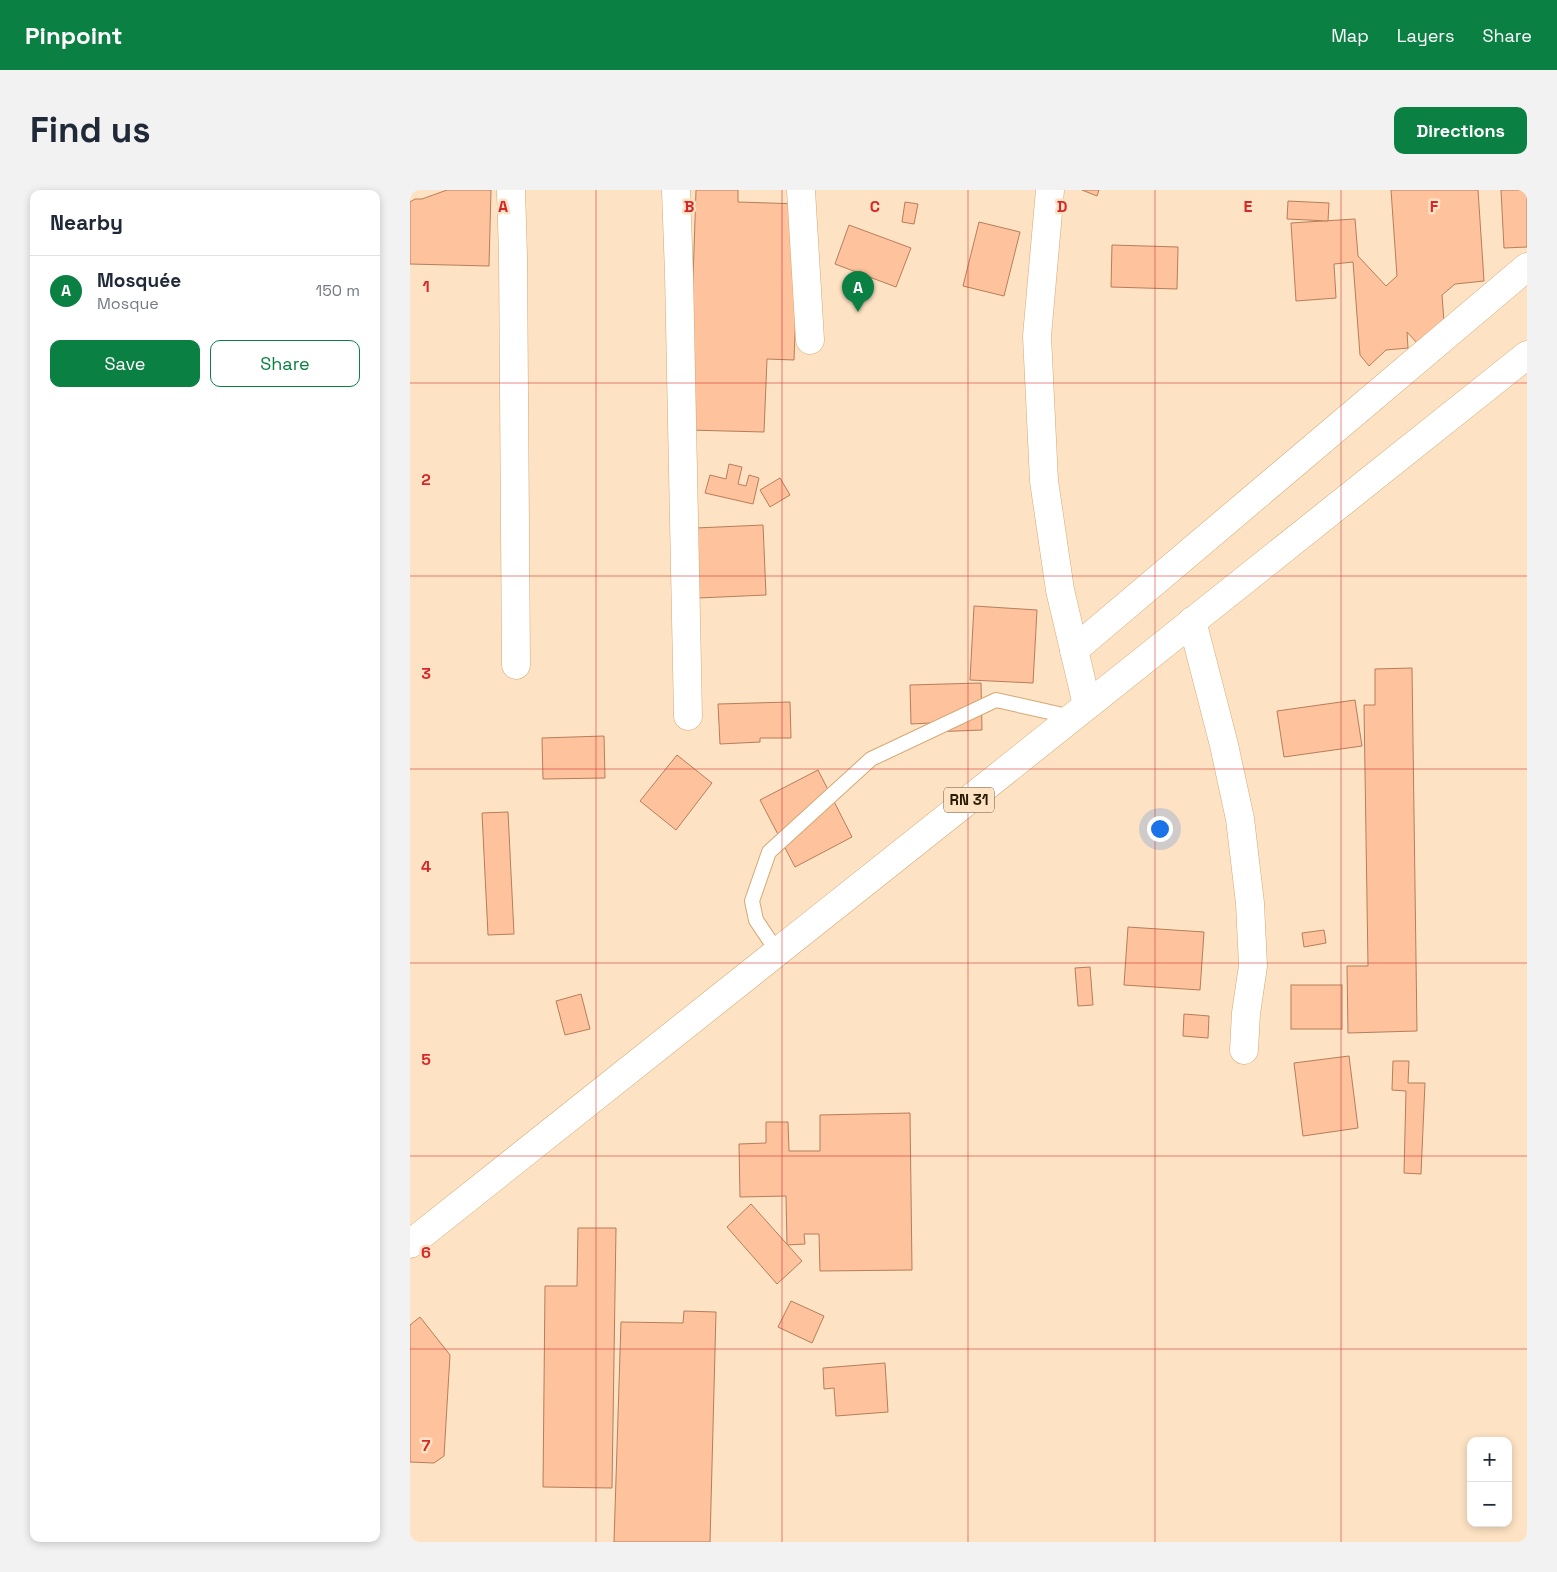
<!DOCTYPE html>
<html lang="en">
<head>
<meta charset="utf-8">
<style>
  body { margin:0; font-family:"Space Grotesk",sans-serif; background:#f2f2f3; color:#1f2937 }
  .controls { position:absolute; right:15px; bottom:15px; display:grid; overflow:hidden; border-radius:10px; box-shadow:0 2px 8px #0003 }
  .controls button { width:45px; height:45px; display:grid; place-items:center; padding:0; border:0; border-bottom:1px solid #e0e1e3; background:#fff; color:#1f2937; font:25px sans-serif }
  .you { position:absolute; left:749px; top:638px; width:18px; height:18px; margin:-12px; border:4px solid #fff; border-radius:50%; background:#1a73e8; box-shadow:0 0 0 8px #1a73e833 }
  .badge { display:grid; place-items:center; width:32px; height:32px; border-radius:50%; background:#0b8043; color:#fff; font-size:16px; font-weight:700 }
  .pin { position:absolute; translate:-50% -41px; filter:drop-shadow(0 1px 2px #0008) }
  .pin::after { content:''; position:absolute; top:26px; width:18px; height:15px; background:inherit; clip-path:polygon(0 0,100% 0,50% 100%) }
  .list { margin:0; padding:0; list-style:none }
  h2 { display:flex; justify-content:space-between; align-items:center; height:65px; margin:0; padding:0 20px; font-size:21px }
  h2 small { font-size:16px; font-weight:400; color:#747a83 }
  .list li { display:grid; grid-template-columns:32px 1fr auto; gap:15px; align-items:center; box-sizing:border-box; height:70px; padding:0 20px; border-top:1px solid #e0e1e3 }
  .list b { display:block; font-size:19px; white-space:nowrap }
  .list p { margin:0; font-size:16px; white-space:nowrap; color:#747a83 }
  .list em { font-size:16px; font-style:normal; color:#747a83 }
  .actions { display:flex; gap:10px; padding:15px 20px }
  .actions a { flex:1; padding:11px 0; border:1px solid #0b8043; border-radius:10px; text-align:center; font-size:18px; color:#0b8043 }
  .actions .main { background:#0b8043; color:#fff }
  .map { position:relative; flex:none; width:1117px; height:1352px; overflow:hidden; border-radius:10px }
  header { display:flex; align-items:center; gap:30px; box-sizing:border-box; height:70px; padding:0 25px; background:#0b8043; color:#fff }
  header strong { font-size:24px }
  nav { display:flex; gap:28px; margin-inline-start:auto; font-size:18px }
  .intro { display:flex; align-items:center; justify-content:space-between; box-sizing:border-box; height:120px; padding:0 30px }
  h1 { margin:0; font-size:35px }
  .button { padding:12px 22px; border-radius:10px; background:#0b8043; color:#fff; font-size:18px; font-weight:700 }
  main { display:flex; gap:30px; padding:0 30px }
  aside { flex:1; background:#fff; border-radius:10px; box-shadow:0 2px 8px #0003 }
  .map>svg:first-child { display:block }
</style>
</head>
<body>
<header>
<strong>Pinpoint</strong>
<nav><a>Map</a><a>Layers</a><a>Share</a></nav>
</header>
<div class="intro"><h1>Find us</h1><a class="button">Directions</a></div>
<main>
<aside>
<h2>Nearby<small></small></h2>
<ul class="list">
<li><span class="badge">A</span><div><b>Mosquée</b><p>Mosque</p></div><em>150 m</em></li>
</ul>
<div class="actions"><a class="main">Save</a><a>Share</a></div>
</aside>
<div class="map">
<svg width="1117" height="1352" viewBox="0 0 1117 1352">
  <rect width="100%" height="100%" fill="#fde2c3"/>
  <g fill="#fec29d" stroke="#b67e5b">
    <path d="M 37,0 L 81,0 L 79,76 L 0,74 L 0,12 L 5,9 L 12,9 Z"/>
    <path d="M 286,0 L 328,0 L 328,12 L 390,14 L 384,170 L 357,169 L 354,242 L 278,240 Z"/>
    <path d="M 672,0 L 689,0 L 687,6 Z"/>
    <path d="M 981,0 L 1068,0 L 1074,91 L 1045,94 L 1032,105 L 1034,132 L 1009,155 L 997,142 L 998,158 L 976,160 L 959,176 L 950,165 L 943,72 L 924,74 L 926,108 L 886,111 L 881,33 L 945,29 L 948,66 L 976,96 L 987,86 Z"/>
    <path d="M 1091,0 L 1117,0 L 1117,57 L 1094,58 Z"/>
    <path d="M 878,11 L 919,13 L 918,31 L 877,29 Z"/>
    <path d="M 495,12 L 508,14 L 504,34 L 492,32 Z"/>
    <path d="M 569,32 L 610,42 L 594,106 L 553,96 Z"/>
    <path d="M 439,35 L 501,58 L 486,97 L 425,74 Z"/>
    <path d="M 702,55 L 768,57 L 767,99 L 701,97 Z"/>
    <path d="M 319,274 L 332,277 L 328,294 L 336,296 L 339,285 L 349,288 L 343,314 L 295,303 L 300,285 L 316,289 Z"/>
    <path d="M 370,288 L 380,305 L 360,317 L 350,300 Z"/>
    <path d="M 353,335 L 356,405 L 288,408 L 286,338 Z"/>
    <path d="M 564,416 L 627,420 L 623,493 L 560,490 Z"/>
    <path d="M 1002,478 L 1007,841 L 938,843 L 937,776 L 958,776 L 954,515 L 965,515 L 965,479 Z"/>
    <path d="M 571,493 L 572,540 L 520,542 L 520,533 L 501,534 L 500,495 Z"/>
    <path d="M 945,510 L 952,556 L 874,567 L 867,521 Z"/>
    <path d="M 380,512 L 381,548 L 350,548 L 350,552 L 310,554 L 308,514 Z"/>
    <path d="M 194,546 L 195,588 L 133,589 L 132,548 Z"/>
    <path d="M 267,565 L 302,593 L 266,640 L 230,611 Z"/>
    <path d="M 408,580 L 442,647 L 385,677 L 350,610 Z"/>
    <path d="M 98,622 L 104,744 L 78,745 L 72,623 Z"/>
    <path d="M 718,737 L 794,742 L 790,800 L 714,795 Z"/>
    <path d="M 914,740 L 916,753 L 894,757 L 892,743 Z"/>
    <path d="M 680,777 L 683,815 L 668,816 L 665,778 Z"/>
    <rect x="881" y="795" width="51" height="44"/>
    <path d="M 171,804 L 180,839 L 155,845 L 146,811 Z"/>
    <path d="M 774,824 L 799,826 L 798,848 L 773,846 Z"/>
    <path d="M 939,866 L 948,938 L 893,946 L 884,873 Z"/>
    <path d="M 983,871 L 999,871 L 998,893 L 1015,893 L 1011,984 L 994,983 L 996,901 L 982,900 Z"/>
    <path d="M 500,923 L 502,1080 L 410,1081 L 409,1044 L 394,1044 L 395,1054 L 377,1055 L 376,1006 L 330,1007 L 329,954 L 356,953 L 356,932 L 378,932 L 379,961 L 410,961 L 410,925 Z"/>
    <path d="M 341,1014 L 392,1071 L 367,1094 L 317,1037 Z"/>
    <path d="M 168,1038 L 206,1038 L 202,1298 L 133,1297 L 135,1096 L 167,1096 Z"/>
    <path d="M 381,1111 L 414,1126 L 402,1153 L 368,1137 Z"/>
    <path d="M 274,1121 L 306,1122 L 300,1352 L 204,1352 L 211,1132 L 273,1133 Z"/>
    <path d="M 10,1127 L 40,1165 L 34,1266 L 24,1273 L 0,1272 L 0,1135 Z"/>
    <path d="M 475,1173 L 478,1222 L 426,1226 L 424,1198 L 414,1199 L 413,1178 Z"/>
  </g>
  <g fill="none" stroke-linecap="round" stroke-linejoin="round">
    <g stroke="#d3a974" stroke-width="16">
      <path id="service" d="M 368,763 L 346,730 L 342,711 L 359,662 L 461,569 L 586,510 L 662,527"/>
    </g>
    <g stroke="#d3a974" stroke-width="29">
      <g id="minor">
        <path d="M 101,0 L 103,65 L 106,475"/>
        <path d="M 266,0 L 269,84 L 278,526"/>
        <path d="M 391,0 L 400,150"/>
        <path d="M 640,0 L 627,146 L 634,291 L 650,400 L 677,515"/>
        <path d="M 782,431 L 814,555 L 830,629 L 840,713 L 843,776 L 836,823 L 834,860"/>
        <path d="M 664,460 L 1117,77"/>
      </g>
    </g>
    <g stroke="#d3a974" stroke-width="29">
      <path id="primary" d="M 0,1054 C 374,759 744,461 1117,165"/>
    </g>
    <use href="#service" stroke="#fff" stroke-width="14"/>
    <use href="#minor" stroke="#fff" stroke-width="28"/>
    <use href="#primary" stroke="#fff" stroke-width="28"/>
  </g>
  <path fill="none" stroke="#d62828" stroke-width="1" stroke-opacity="0.55" d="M 186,0 L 186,1352M 372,0 L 372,1352M 558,0 L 558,1352M 745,0 L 745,1352M 931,0 L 931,1352M 0,193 L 1117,193M 0,386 L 1117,386M 0,579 L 1117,579M 0,773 L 1117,773M 0,966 L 1117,966M 0,1159 L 1117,1159"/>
  <g text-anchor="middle" stroke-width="5" stroke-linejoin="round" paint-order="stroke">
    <rect fill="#fde2c3" stroke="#69563e" stroke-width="1" x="534" y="597.5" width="50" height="25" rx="4"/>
    <g font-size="15" font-weight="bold" fill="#2a1a05">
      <text x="559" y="615">RN 31</text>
    </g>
  </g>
  <g font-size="16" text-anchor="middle" font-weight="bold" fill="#d62828" stroke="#fde2c3" stroke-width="5" stroke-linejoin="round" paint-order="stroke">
    <text x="93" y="22">A</text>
    <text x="279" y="22">B</text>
    <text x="465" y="22">C</text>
    <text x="652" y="22">D</text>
    <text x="838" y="22">E</text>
    <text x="1024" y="22">F</text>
    <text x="16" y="102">1</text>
    <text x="16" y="295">2</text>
    <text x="16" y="489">3</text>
    <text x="16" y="682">4</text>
    <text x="16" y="875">5</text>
    <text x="16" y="1068">6</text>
    <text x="16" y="1261">7</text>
  </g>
</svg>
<div class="controls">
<button>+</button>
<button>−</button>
</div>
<div class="you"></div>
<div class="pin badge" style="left:448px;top:122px">A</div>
</div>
</main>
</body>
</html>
